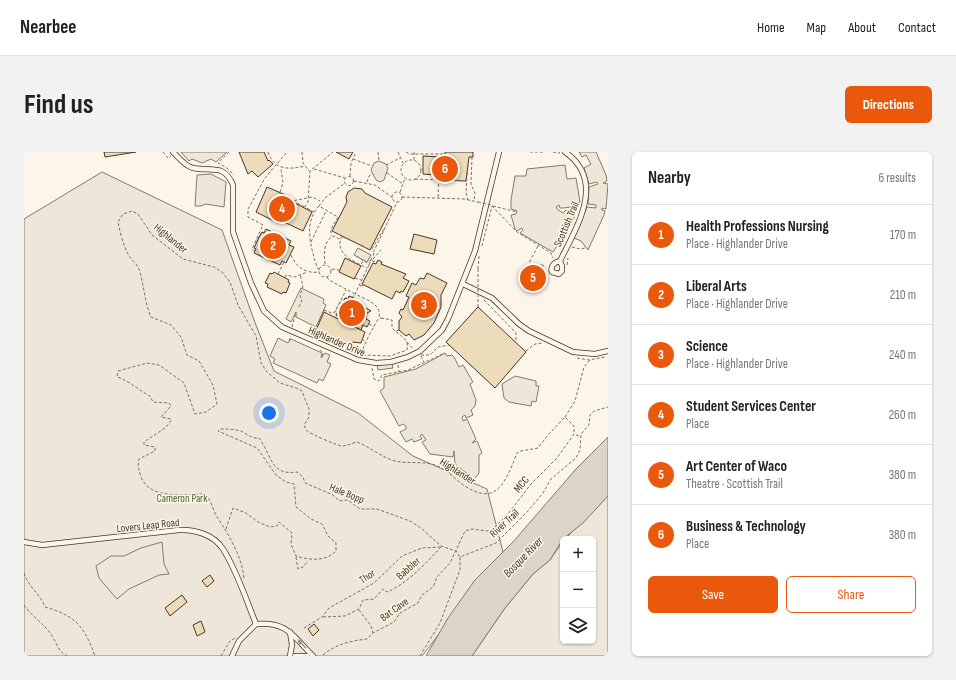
<!DOCTYPE html>
<html lang="en">
<head>
<meta charset="utf-8">
<style>
  body { margin:0; font-family:"Sofia Sans Condensed",sans-serif; background:#f2f2f2; color:#222 }
  .controls { position:absolute; right:12px; bottom:12px; display:grid; overflow:hidden; border-radius:6px; box-shadow:0 1px 3px #0004 }
  .controls button { width:36px; height:36px; display:grid; place-items:center; padding:0; border:0; border-bottom:1px solid #e0e0e0; background:#fff; color:#222; font:20px sans-serif }
  .you { position:absolute; left:245px; top:261px; width:14px; height:14px; margin:-10px; border:3px solid #fff; border-radius:50%; background:#1a73e8; box-shadow:0 0 0 6px #1a73e833 }
  .badge { display:grid; place-items:center; width:26px; height:26px; border-radius:50%; background:#ea580c; color:#fff; font-size:13px; font-weight:700 }
  .pin { position:absolute; translate:-50% -50%; border:2px solid #fff; box-shadow:0 1px 4px #0006 }
  .list { margin:0; padding:0; list-style:none }
  h2 { display:flex; justify-content:space-between; align-items:center; height:52px; margin:0; padding:0 16px; font-size:17px }
  h2 small { font-size:13px; font-weight:400; color:#767676 }
  .list li { display:grid; grid-template-columns:26px 1fr auto; gap:12px; align-items:center; box-sizing:border-box; height:60px; padding:0 16px; border-top:1px solid #e0e0e0 }
  .list b { display:block; font-size:15px; white-space:nowrap }
  .list p { margin:0; font-size:13px; white-space:nowrap; color:#767676 }
  .list em { font-size:13px; font-style:normal; color:#767676 }
  .actions { display:flex; gap:8px; padding:12px 16px }
  .actions a { flex:1; padding:9px 0; border:1px solid #ea580c; border-radius:6px; text-align:center; font-size:14px; color:#ea580c }
  .actions .main { background:#ea580c; color:#fff }
  .icon { flex:none; width:22px; height:22px; fill:none; stroke:currentColor; stroke-width:2; stroke-linecap:round; stroke-linejoin:round }
  .map { position:relative; flex:none; width:584px; height:504px; overflow:hidden; border-radius:6px }
  header { display:flex; align-items:center; gap:24px; box-sizing:border-box; height:56px; padding:0 20px; background:#fff; border-bottom:1px solid #e0e0e0 }
  header strong { font-size:19px }
  nav { display:flex; gap:22px; margin-inline-start:auto; font-size:14px }
  .intro { display:flex; align-items:center; justify-content:space-between; box-sizing:border-box; height:96px; padding:0 24px }
  h1 { margin:0; font-size:28px }
  .button { padding:10px 18px; border-radius:6px; background:#ea580c; color:#fff; font-size:14px; font-weight:700 }
  main { display:flex; gap:24px; padding:0 24px }
  aside { flex:1; background:#fff; border-radius:6px; box-shadow:0 1px 3px #0004 }
  .map>svg:first-child { display:block }
</style>
</head>
<body>
<header>
<strong>Nearbee</strong>
<nav><a>Home</a><a>Map</a><a>About</a><a>Contact</a></nav>
</header>
<div class="intro"><h1>Find us</h1><a class="button">Directions</a></div>
<main>
<div class="map">
<svg width="584" height="504" viewBox="0 0 584 504">
  <rect width="100%" height="100%" fill="#fbf6e9"/>
  <g fill="#ede6d9" stroke="#887966">
    <path d="M 78,20 L 198,78 L 230,168 L 250,219 L 334,261 L 389,304 L 463,337 L 479,400 L 398,504 L 0,504 L 0,67 Z"/>
    <path d="M 584,344 L 584,504 L 448,504 L 481,456 L 509,422 L 526,408 L 539,389 L 539,489 L 569,489 L 569,387 L 541,387 Z"/>
  </g>
  <g fill="#ede7d9" stroke="#887966">
    <path d="M 157,0 L 203,0 L 192,10 L 187,7 L 178,11 L 168,7 L 165,9 Z"/>
    <path d="M 555,0 L 572,0 L 582,23 L 583,29 L 579,31 L 584,32 L 582,57 L 578,56 L 578,58 L 581,59 L 580,63 L 564,98 L 557,89 L 550,86 L 563,55 L 572,56 L 572,53 L 564,52 L 565,35 L 574,32 L 573,30 L 565,32 L 560,16 L 567,12 L 562,3 L 558,5 Z"/>
    <path d="M 355,9 L 362,12 L 364,16 L 360,28 L 356,30 L 352,28 L 347,18 L 350,11 Z"/>
    <path d="M 541,13 L 543,27 L 552,26 L 556,50 L 554,51 L 555,54 L 539,56 L 536,56 L 535,53 L 532,55 L 533,57 L 539,61 L 542,58 L 551,63 L 547,73 L 529,100 L 496,81 L 499,78 L 498,76 L 493,79 L 491,77 L 487,63 L 492,62 L 493,59 L 487,57 L 487,48 L 491,24 L 502,24 L 503,17 Z"/>
    <path d="M 187,22 L 202,30 L 200,55 L 182,52 L 177,54 L 171,54 L 173,23 Z"/>
    <path d="M 334,96 L 347,103 L 343,110 L 330,103 Z"/>
    <path d="M 277,136 L 300,147 L 299,151 L 302,153 L 292,175 L 272,165 L 272,160 L 267,170 L 262,167 Z"/>
    <path d="M 254,186 L 264,191 L 267,187 L 298,201 L 297,206 L 301,201 L 306,203 L 303,210 L 307,212 L 299,229 L 295,227 L 293,231 L 249,211 L 251,207 L 246,204 Z"/>
    <path d="M 421,201 L 423,204 L 428,203 L 430,205 L 435,215 L 439,213 L 449,230 L 446,232 L 452,248 L 451,254 L 447,258 L 449,263 L 442,266 L 441,263 L 438,265 L 439,269 L 443,267 L 452,287 L 448,291 L 453,289 L 458,301 L 455,303 L 455,321 L 450,327 L 431,312 L 430,299 L 429,305 L 406,302 L 398,290 L 402,288 L 398,282 L 396,284 L 398,287 L 390,290 L 388,287 L 382,290 L 376,280 L 382,277 L 382,274 L 379,272 L 375,274 L 356,239 L 360,236 L 360,225 L 392,217 Z"/>
    <path d="M 368,212 L 369,216 L 354,218 L 353,213 Z"/>
    <path d="M 491,224 L 512,229 L 512,234 L 515,234 L 512,250 L 508,249 L 507,254 L 485,250 L 480,246 L 478,232 Z"/>
    <path d="M 138,390 L 140,412 L 145,422 L 135,423 L 105,437 L 93,447 L 75,426 L 72,414 L 87,404 L 100,404 L 117,396 Z"/>
  </g>
  <path fill="#dcd4c6" stroke="#887966" d="M 584,285 L 584,344 L 559,371 L 539,387 L 526,408 L 509,422 L 481,456 L 448,504 L 402,504 L 424,466 L 451,428 L 489,390 L 552,317 Z"/>
  <g fill="#ecdcbc" stroke="#4a3520">
    <path d="M 80,0 L 112,0 L 81,5 Z"/>
    <path d="M 215,0 L 240,0 L 244,9 L 245,8 L 249,12 L 234,25 L 228,19 L 224,22 Z"/>
    <path d="M 312,0 L 329,0 L 325,7 Z"/>
    <path d="M 421,0 L 449,0 L 449,5 L 445,5 L 442,29 L 420,28 L 421,21 L 417,20 L 412,20 L 412,23 L 399,22 L 399,4 L 416,5 L 416,3 L 421,3 Z"/>
    <path d="M 243,35 L 266,45 L 264,50 L 268,52 L 266,55 L 269,50 L 288,60 L 279,79 L 260,70 L 262,65 L 258,63 L 254,71 L 232,60 Z"/>
    <path d="M 330,36 L 338,37 L 341,41 L 368,55 L 346,98 L 308,79 L 323,50 L 322,45 L 324,40 Z"/>
    <path d="M 242,77 L 267,89 L 265,93 L 270,95 L 262,111 L 258,109 L 256,113 L 230,101 L 232,97 L 230,96 L 235,85 L 238,80 L 240,81 Z"/>
    <path d="M 390,82 L 413,88 L 410,102 L 386,97 Z"/>
    <path d="M 321,106 L 337,114 L 330,127 L 315,120 Z"/>
    <path d="M 354,108 L 358,110 L 357,112 L 382,122 L 379,126 L 385,129 L 379,140 L 377,139 L 376,141 L 372,139 L 368,147 L 338,132 L 349,111 L 352,112 Z"/>
    <path d="M 512,115 L 518,118 L 517,121 L 520,123 L 512,136 L 509,135 L 507,138 L 501,135 L 503,131 L 499,129 L 507,116 L 511,118 Z"/>
    <path d="M 250,120 L 265,128 L 264,130 L 266,131 L 262,141 L 259,140 L 258,142 L 243,135 L 244,132 L 241,131 L 246,121 L 248,122 Z"/>
    <path d="M 403,121 L 423,131 L 417,143 L 417,155 L 410,171 L 400,183 L 390,188 L 385,182 L 382,184 L 375,178 L 375,169 L 378,165 L 375,161 L 377,157 L 379,158 L 385,145 L 382,144 L 388,131 L 392,133 L 396,126 L 400,127 Z"/>
    <path d="M 325,144 L 330,146 L 329,148 L 347,159 L 343,161 L 342,167 L 346,169 L 343,175 L 339,173 L 337,178 L 315,167 L 316,165 L 312,163 L 314,160 L 315,161 L 321,146 L 324,147 Z"/>
    <path d="M 454,155 L 502,200 L 471,236 L 422,190 Z"/>
    <path d="M 300,160 L 341,180 L 337,191 L 329,190 L 327,195 L 292,178 Z"/>
    <path d="M 186,423 L 190,429 L 183,435 L 178,429 Z"/>
    <path d="M 158,443 L 163,450 L 146,464 L 141,456 Z"/>
    <path d="M 177,469 L 181,480 L 173,484 L 169,473 Z"/>
    <path d="M 290,472 L 295,478 L 289,484 L 284,477 Z"/>
  </g>
  <g fill="none" stroke-linecap="round" stroke-linejoin="round">
    <g stroke="#4a3520" stroke-width="6">
      <g id="minor">
        <path d="M 149,0 C 155,6 161,14 169,16 C 187,20 200,11 209,33 L 209,80 L 227,131 L 240,159 L 258,175 L 334,208 L 352,211 L 367,210 L 384,205 L 396,199 L 418,178 L 424,167 L 451,99 L 475,0"/>
        <path d="M 536,109 L 538,114 L 538,119 L 535,122 L 528,120 C 526,115 530,110 536,109 C 552,76 583,29 541,0"/>
        <path d="M 439,132 L 468,146 L 495,172 L 505,179 L 549,200 L 571,202 L 584,199"/>
        <path d="M 0,390 L 18,393 L 155,378 C 171,377 190,383 199,397 C 213,419 222,447 232,472"/>
        <path d="M 232,472 C 263,469 269,484 289,504"/>
        <path d="M 208,504 L 215,489 L 232,472"/>
        <path d="M 266,504 L 268,493 L 266,480"/>
        <path d="M 271,504 L 283,504"/>
      </g>
    </g>
    <g stroke="#7f6f5c" stroke-width="1" stroke-dasharray="3 2" stroke-linecap="butt">
      <path d="M 139,0 L 144,6 L 147,4"/>
      <path d="M 205,0 L 194,11 L 203,16 L 210,23"/>
      <path d="M 244,0 C 250,18 264,18 281,14"/>
      <path d="M 278,0 L 279,11 L 285,19"/>
      <path d="M 354,0 L 355,9"/>
      <path d="M 374,0 L 379,11"/>
      <path d="M 382,0 L 385,2 L 419,2"/>
      <path d="M 506,0 L 519,0"/>
      <path d="M 529,0 L 536,1"/>
      <path d="M 448,5 L 447,32 L 451,41 L 450,49"/>
      <path d="M 329,7 L 348,14"/>
      <path d="M 390,8 L 390,0"/>
      <circle cx="387" cy="18" r="10"/>
      <path d="M 362,13 L 376,6"/>
      <path d="M 290,17 L 321,26"/>
      <path d="M 363,21 L 379,32"/>
      <path d="M 443,21 L 442,41 L 444,48"/>
      <path d="M 326,24 L 327,11 L 332,0"/>
      <circle cx="325" cy="29" r="4.5"/>
      <path d="M 391,27 L 443,29"/>
      <path d="M 330,29 L 351,33 L 369,46"/>
      <path d="M 343,30 L 345,24 L 349,22"/>
      <path d="M 256,40 L 259,31 L 257,17"/>
      <path d="M 376,40 L 381,26"/>
      <circle cx="373" cy="45" r="5"/>
      <path d="M 378,45 L 440,47 L 454,50"/>
      <path d="M 414,45 L 415,20"/>
      <path d="M 269,49 L 281,55"/>
      <path d="M 266,51 L 268,49 L 288,45 L 296,49"/>
      <path d="M 295,54 L 301,46 L 321,31"/>
      <path d="M 468,54 L 493,80 L 527,101 L 529,106"/>
      <path d="M 469,54 L 493,60"/>
      <path d="M 290,60 L 281,55 L 284,50 L 286,19 L 309,0"/>
      <path d="M 360,78 L 373,50"/>
      <path d="M 318,84 C 309,102 331,110 343,116"/>
      <path d="M 319,85 L 339,94"/>
      <path d="M 287,90 L 302,59"/>
      <path d="M 458,94 L 468,54"/>
      <path d="M 548,95 L 556,97 L 561,96"/>
      <path d="M 348,97 L 361,75"/>
      <path d="M 231,99 L 228,97 L 239,73 L 224,65 L 224,57 L 241,26 L 263,0"/>
      <path d="M 267,103 C 272,115 282,122 295,120"/>
      <path d="M 333,104 L 339,109"/>
      <path d="M 348,109 L 351,110 L 350,112"/>
      <path d="M 301,112 C 300,102 299,88 310,84 L 317,88"/>
      <path d="M 337,112 L 340,109 L 343,111 L 350,106 L 357,98"/>
      <circle cx="301" cy="119" r="6"/>
      <path d="M 345,113 L 331,142 C 341,147 358,152 355,165"/>
      <path d="M 543,113 L 544,106"/>
      <path d="M 514,115 L 516,112 L 522,115"/>
      <path d="M 308,117 L 315,118"/>
      <path d="M 454,117 L 455,104"/>
      <path d="M 295,118 L 293,115 C 287,96 279,71 295,54 L 314,65 L 307,77 L 307,84"/>
      <path d="M 254,122 L 260,110"/>
      <path d="M 503,122 L 502,121 L 507,112 L 505,111 L 515,92"/>
      <path d="M 261,125 L 262,123 L 271,125 L 283,120"/>
      <path d="M 303,125 L 305,128 L 331,142 L 328,146"/>
      <path d="M 331,126 L 337,128"/>
      <path d="M 336,134 L 341,133"/>
      <path d="M 460,148 L 492,181 L 492,190"/>
      <path d="M 275,155 L 278,148 L 276,144 L 279,134 L 276,122"/>
      <path d="M 300,158 L 308,161 L 311,160 L 322,138"/>
      <path d="M 357,166 L 368,168 L 368,176 C 374,183 386,186 383,198 L 366,204 L 338,203 C 337,196 350,175 354,167 Z"/>
      <path d="M 295,170 L 300,159"/>
      <path d="M 345,172 L 350,175"/>
      <path d="M 268,175 L 272,160"/>
      <path d="M 372,179 L 375,178"/>
      <path d="M 338,187 L 342,190"/>
      <path d="M 265,189 L 267,184"/>
      <path d="M 383,190 L 389,197"/>
      <path d="M 296,198 L 299,201 L 297,206"/>
      <path d="M 502,199 L 511,192 L 519,191"/>
      <path d="M 397,203 L 406,203 L 414,195 L 425,193"/>
      <path d="M 397,204 L 400,210"/>
      <path d="M 553,206 L 565,208 L 581,205"/>
      <path d="M 374,213 L 375,220"/>
      <path d="M 348,216 L 350,227 L 355,229 L 358,223 L 384,218 L 421,201"/>
      <path d="M 541,265 L 551,249 L 560,215 L 566,208"/>
      <path d="M 202,377 L 209,356 L 222,361 L 234,370 L 246,375 L 253,374 L 255,370 L 268,381 L 267,392 L 272,404 C 284,408 302,410 312,399 L 312,391 L 304,384 L 298,372 L 287,367 L 272,355 L 270,332 L 262,330 L 252,323 L 233,296 L 194,279 L 196,277 C 203,277 210,277 217,279 C 223,282 228,287 235,286 C 248,303 246,324 273,320 L 279,325 L 281,331 L 309,343 L 315,349 L 324,348 L 336,357 L 353,357 L 386,369 L 397,376 L 417,394 L 432,399 L 436,405"/>
      <path d="M 272,405 L 274,417 L 279,415 L 284,409"/>
      <path d="M 0,421 C 4,435 16,441 21,455 C 52,464 60,474 71,504"/>
      <path d="M 220,426 C 218,405 205,383 193,365 C 188,357 188,347 179,342 C 159,342 126,348 117,325 C 115,318 113,313 115,307 L 131,299 L 131,295 L 120,293 L 120,290 L 141,276 L 147,269 L 147,267 L 137,265 L 147,254 L 145,251 L 129,250 L 126,244 C 114,238 106,229 93,225 L 94,219 L 123,211 L 135,213 L 160,231 L 171,262 L 182,260 L 193,252 L 189,233 L 175,209 L 163,203 L 157,185 L 147,173 L 127,165 C 121,151 120,135 116,120 C 114,112 108,109 104,102 C 99,93 96,80 94,70 L 99,62 L 108,59 L 114,62 L 128,83 L 159,107 L 190,115 L 198,120 L 206,130 L 214,153 L 232,184 L 237,211 L 243,220 L 256,231 L 272,236 L 278,239 L 285,257 L 285,265 L 280,273 L 283,279 C 287,282 314,294 318,294 C 323,294 328,291 333,290 C 346,295 357,305 371,309 C 384,312 399,309 411,313 C 420,316 427,323 434,329 C 470,357 480,335 493,301 L 497,299 L 514,296 L 524,283 L 541,265 L 550,274 L 550,282"/>
      <path d="M 0,453 C 8,465 21,472 28,484 C 33,491 34,500 43,504"/>
      <path d="M 335,458 L 347,474 L 349,481"/>
      <path d="M 299,465 L 321,464 L 335,457 L 339,448 L 350,447 L 359,437 L 363,440 C 384,431 401,412 417,395"/>
      <path d="M 280,476 L 298,465 L 305,456 L 350,431 L 378,404 L 398,396 L 417,395"/>
      <path d="M 299,503 C 312,492 326,489 343,487 L 349,481 L 370,470 L 376,461 L 394,451 L 398,443 L 409,435 L 413,425 L 426,411 L 441,379 L 448,377 L 463,379 L 469,377 L 484,362 L 507,332 L 533,306 L 550,282 L 557,285"/>
      <path d="M 197,504 L 206,489 L 211,486"/>
      <path d="M 396,504 L 416,471 L 436,418 L 436,405 L 472,391 L 503,360 L 519,341 L 527,327 L 552,306 L 556,298 L 557,282 L 565,273 L 566,263 L 570,259 L 584,255"/>
    </g>
    <use href="#minor" stroke="#fbf6e9" stroke-width="4.5"/>
    <g stroke="#7f6f5c" stroke-width="1" stroke-dasharray="3 2" stroke-linecap="butt">
      <path d="M 454,50 L 467,53"/>
      <path d="M 345,113 L 350,101 L 349,101 L 360,78"/>
      <path d="M 454,117 L 454,155"/>
    </g>
  </g>
  <defs><path id="oneway-solid" d="M-6-.8H1V-3.2L6.5 0L1 3.2V.8H-6Z"/></defs>
  <use fill="#a29684" href="#oneway-solid" transform="translate(278 492) rotate(-134)"/>
  <g text-anchor="middle" stroke-width="3" stroke-linejoin="round" paint-order="stroke">
    <g font-size="11" fill="#4a3520" stroke="#fbf6e9">
      <text transform="translate(542 72) rotate(-67)" y="4">Scottish Trail</text>
      <text transform="translate(147 86) rotate(39)" y="4">Highlander</text>
      <text transform="translate(313 189) rotate(23)" y="4">Highlander Drive</text>
      <text transform="translate(434 319) rotate(32)" y="4">Highlander</text>
      <text transform="translate(497 332) rotate(-51)" y="4">MCC</text>
      <text transform="translate(323 341) rotate(22)" y="4">Hale Bopp</text>
      <text transform="translate(480 371) rotate(-43)" y="4">River Trail</text>
      <text transform="translate(124 373) rotate(-6)" y="4">Lovers Leap Road</text>
      <text transform="translate(384 416) rotate(-42)" y="4">Babbler</text>
      <text transform="translate(343 424) rotate(-34)" y="4">Thor</text>
      <text transform="translate(370 457) rotate(-36)" y="4">Bat Cave</text>
    </g>
    <g font-size="11" fill="#436837" stroke="#fbf6e9">
      <text x="158" y="350">Cameron Park</text>
    </g>
    <g font-size="12" font-style="italic" fill="#4a3520" stroke="#fbf6e9">
      <text transform="translate(499 405) rotate(-46)" y="4">Bosque River</text>
    </g>
  </g>
</svg>
<div class="controls">
<button>+</button>
<button>−</button>
<button><svg class="icon" aria-label="layers" viewBox="0 0 24 24"><path d="M12 4l9 5-9 5-9-5zM3 14l9 5 9-5"/></svg></button>
</div>
<div class="you"></div>
<div class="pin badge" style="left:328px;top:161px">1</div>
<div class="pin badge" style="left:249px;top:94px">2</div>
<div class="pin badge" style="left:400px;top:153px">3</div>
<div class="pin badge" style="left:258px;top:57px">4</div>
<div class="pin badge" style="left:509px;top:126px">5</div>
<div class="pin badge" style="left:421px;top:17px">6</div>
</div>
<aside>
<h2>Nearby<small>6 results</small></h2>
<ul class="list">
<li><span class="badge">1</span><div><b>Health Professions Nursing</b><p>Place · Highlander Drive</p></div><em>170 m</em></li>
<li><span class="badge">2</span><div><b>Liberal Arts</b><p>Place · Highlander Drive</p></div><em>210 m</em></li>
<li><span class="badge">3</span><div><b>Science</b><p>Place · Highlander Drive</p></div><em>240 m</em></li>
<li><span class="badge">4</span><div><b>Student Services Center</b><p>Place</p></div><em>260 m</em></li>
<li><span class="badge">5</span><div><b>Art Center of Waco</b><p>Theatre · Scottish Trail</p></div><em>380 m</em></li>
<li><span class="badge">6</span><div><b>Business &amp; Technology</b><p>Place</p></div><em>380 m</em></li>
</ul>
<div class="actions"><a class="main">Save</a><a>Share</a></div>
</aside>
</main>
</body>
</html>
